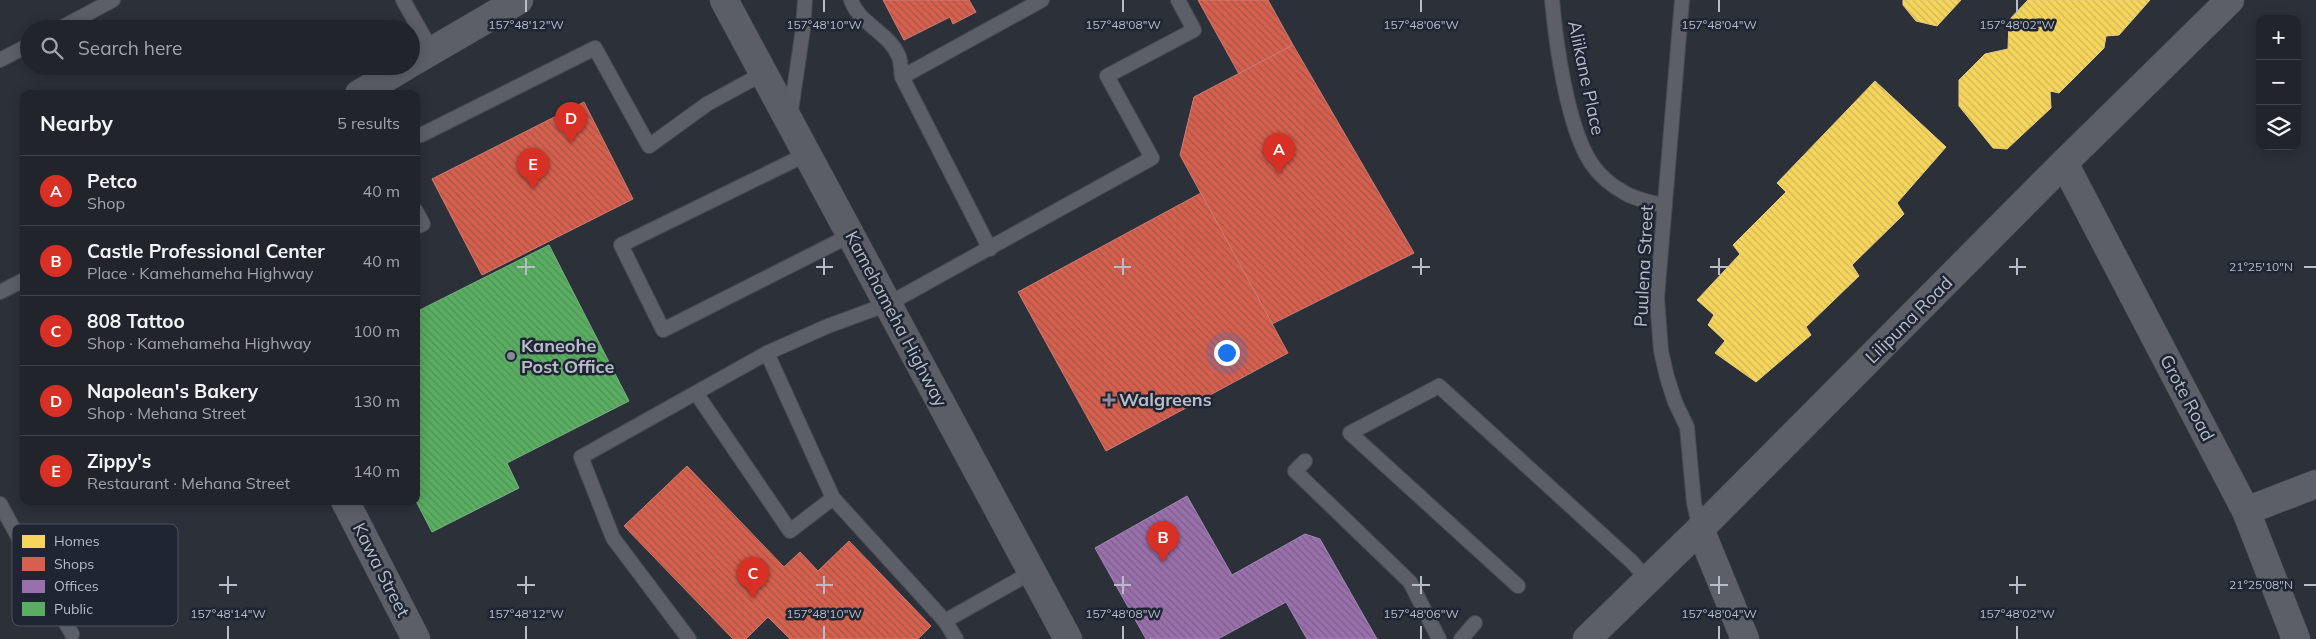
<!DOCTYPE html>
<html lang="en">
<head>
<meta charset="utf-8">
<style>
  body { margin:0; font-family:Mulish,sans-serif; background:#292c33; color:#f1f3f6 }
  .controls { position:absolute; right:15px; top:15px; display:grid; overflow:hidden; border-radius:10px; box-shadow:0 2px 12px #0003 }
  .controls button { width:45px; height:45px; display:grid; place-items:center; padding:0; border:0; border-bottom:1px solid #3e4147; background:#21242b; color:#f1f3f6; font:25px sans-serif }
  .you { position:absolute; left:1226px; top:352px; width:18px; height:18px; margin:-12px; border:4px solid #fff; border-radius:50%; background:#1a73e8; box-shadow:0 0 0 8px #1a73e833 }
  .badge { display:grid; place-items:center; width:32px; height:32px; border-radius:50%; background:#d93025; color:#fff; font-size:16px; font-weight:700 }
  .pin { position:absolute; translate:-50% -41px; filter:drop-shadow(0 1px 2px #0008) }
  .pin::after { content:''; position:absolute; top:26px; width:18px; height:15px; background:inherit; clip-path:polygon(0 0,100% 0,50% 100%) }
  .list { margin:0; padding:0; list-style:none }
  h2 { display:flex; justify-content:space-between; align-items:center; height:65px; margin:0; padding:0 20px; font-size:21px }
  h2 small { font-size:16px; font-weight:400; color:#a2a4a9 }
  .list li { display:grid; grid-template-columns:32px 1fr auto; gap:15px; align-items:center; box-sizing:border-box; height:70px; padding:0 20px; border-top:1px solid #3e4147 }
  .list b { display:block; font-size:19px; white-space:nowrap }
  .list p { margin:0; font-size:16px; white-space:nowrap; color:#a2a4a9 }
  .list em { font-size:16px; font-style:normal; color:#a2a4a9 }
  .icon { flex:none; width:28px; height:28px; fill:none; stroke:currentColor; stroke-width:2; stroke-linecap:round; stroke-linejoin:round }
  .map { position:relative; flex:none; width:2316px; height:639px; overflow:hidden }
  .search { position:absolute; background:#21242b; box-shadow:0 2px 12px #0003; left:20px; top:20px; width:400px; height:55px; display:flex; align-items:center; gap:12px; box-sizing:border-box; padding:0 18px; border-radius:28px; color:#a2a4a9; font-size:19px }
  .panel { position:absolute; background:#21242b; box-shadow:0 2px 12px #0003; left:20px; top:90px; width:400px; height:415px; border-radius:10px }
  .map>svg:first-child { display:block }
</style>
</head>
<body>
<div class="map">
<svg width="2316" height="639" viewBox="0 0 2316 639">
  <defs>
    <pattern id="homes-back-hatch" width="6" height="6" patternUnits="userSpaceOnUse" patternTransform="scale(1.25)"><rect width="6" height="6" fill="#f6d55c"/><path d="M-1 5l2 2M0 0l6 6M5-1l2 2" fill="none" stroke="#d0b656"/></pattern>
    <pattern id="shops-back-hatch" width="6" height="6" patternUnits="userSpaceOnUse" patternTransform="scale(1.25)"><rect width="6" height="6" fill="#d6604d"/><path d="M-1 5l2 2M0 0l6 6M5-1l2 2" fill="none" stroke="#a65448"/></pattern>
    <pattern id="offices-back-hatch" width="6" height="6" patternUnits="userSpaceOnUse" patternTransform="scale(1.25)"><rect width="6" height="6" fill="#9970ab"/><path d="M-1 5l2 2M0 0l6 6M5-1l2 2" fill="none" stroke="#7c5f8a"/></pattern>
    <pattern id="public-back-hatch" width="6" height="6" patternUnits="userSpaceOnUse" patternTransform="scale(1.25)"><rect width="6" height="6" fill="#5aae61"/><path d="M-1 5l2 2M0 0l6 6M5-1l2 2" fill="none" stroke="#519058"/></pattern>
  </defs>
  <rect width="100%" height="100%" fill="#2c3039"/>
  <g fill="url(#homes-back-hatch)" stroke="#e3ce7d">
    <path d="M 1903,0 L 1961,0 L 1937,26 L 1916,21 L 1903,5 Z"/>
    <path d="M 2028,0 L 2150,0 L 2119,35 L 2106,36 L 2104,48 L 2059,93 L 2050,91 L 2051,108 L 2007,149 L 1993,148 L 1959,106 L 1959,80 L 1985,54 L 2008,49 L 2009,20 Z"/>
    <path d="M 1875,81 L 1946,147 L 1897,203 L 1904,214 L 1852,265 L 1859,276 L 1806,327 L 1811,335 L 1756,382 L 1715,353 L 1725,341 L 1708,325 L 1714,315 L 1697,300 L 1740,254 L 1733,245 L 1786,192 L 1777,183 Z"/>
  </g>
  <g fill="url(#shops-back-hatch)" stroke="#cd7c72">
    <path d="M 883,0 L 969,0 L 976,12 L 953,24 L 950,17 L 904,40 Z"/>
    <path d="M 1198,0 L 1268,0 L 1293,45 L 1239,74 Z"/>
    <path d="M 1293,45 L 1414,253 L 1272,324 L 1180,155 L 1194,97 Z"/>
    <path d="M 584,102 L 633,199 L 482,275 L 432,179 Z"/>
    <path d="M 1201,193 L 1288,353 L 1106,451 L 1018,292 Z"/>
    <path d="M 687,466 L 784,567 L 800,552 L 818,571 L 849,541 L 931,626 L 918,639 L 790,639 L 768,617 L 746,639 L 733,639 L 624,526 Z"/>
  </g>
  <path fill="url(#offices-back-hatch)" stroke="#a287b4" d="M 1187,496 L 1232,575 L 1305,534 L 1320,539 L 1377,639 L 1307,639 L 1286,602 L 1218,639 L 1146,639 L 1095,548 Z"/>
  <path fill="url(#public-back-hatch)" stroke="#76b280" d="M 549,245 L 629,401 L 507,463 L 519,488 L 432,532 L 416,501 L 416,312 Z"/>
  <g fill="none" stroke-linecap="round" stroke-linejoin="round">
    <g stroke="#484b52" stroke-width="16">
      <g id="service">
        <path d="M 403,0 L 432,51"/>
        <path d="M 851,0 C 859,24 890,33 899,57 C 901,63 901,71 902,77"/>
        <path d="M 1552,0 C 1556,44 1567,126 1591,163 C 1599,175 1612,186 1625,193 C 1636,200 1652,202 1665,206"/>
        <path d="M 1682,0 L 1657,298 L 1661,351 L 1667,377 L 1675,402 L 1687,427 L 1694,503 L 1700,529"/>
        <path d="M 59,29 L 113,0"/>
        <path d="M 0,60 L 29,45"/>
        <path d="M 790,117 L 803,29 L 805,0"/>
        <path d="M 421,135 L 595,48 L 649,146 L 707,104 L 764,73"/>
        <path d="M 807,154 L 621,245 L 663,330 L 851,235"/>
        <path d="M 416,211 L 423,224 L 416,227"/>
        <path d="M 990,249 L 902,77 L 1042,0"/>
        <path d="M 0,292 L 24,280"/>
        <path d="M 696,393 L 790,531 L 833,498"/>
        <path d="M 1305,461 L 1295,471 L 1410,582 L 1439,639"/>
        <path d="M 0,504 L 72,634"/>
        <path d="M 1032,572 L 945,621 L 833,498 L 767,353 L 828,326 L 888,304 L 1152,158 L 1107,76 L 1194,30 L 1178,0"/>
        <path d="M 1518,586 L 1350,433 L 1439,386 L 1632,562 L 1647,579"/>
        <path d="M 945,621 L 956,639"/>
        <path d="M 689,639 L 613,538 L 581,457 L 767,353"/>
        <path d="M 1461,639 L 1475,623"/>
      </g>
    </g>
    <g stroke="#484b52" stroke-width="29">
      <g id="minor">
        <path d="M 411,63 L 519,0"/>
        <path d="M 359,94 L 406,66"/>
        <path d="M 2064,163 L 2246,511 L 2296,639"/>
        <path d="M 345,501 L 416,639"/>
        <path d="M 2246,511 L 2316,484"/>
        <path d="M 1700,529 L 1745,639"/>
      </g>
    </g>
    <g stroke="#484b52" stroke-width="29">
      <path id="tertiary" d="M 1587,639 L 1700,529 L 2064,163 L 2230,0"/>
    </g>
    <g stroke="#484b52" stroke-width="29">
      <path id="secondary" d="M 724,0 L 1068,639"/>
    </g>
    <use href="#service" stroke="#5c5f67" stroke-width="14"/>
    <use href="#minor" stroke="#5c5f67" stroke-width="28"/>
    <use href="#tertiary" stroke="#5c5f67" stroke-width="28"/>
    <use href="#secondary" stroke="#5b5e65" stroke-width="28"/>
  </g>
  <path fill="none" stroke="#b7bcc9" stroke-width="2" d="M 526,0 L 526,12M 824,0 L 824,12M 1123,0 L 1123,12M 1421,0 L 1421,12M 1719,0 L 1719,12M 2017,0 L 2017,12M 526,258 L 526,275M 824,258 L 824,275M 1123,258 L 1123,275M 1421,258 L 1421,275M 1719,258 L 1719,275M 2017,258 L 2017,275M 517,267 L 535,267M 816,267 L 833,267M 1114,267 L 1131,267M 1412,267 L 1430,267M 1710,267 L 1728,267M 2009,267 L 2026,267M 2304,267 L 2316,267M 228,576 L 228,594M 526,576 L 526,594M 824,576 L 824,594M 1123,576 L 1123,594M 1421,576 L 1421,594M 1719,576 L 1719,594M 2017,576 L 2017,594M 219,585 L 237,585M 517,585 L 535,585M 816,585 L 833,585M 1114,585 L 1131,585M 1412,585 L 1430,585M 1710,585 L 1728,585M 2009,585 L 2026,585M 2304,585 L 2316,585M 228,626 L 228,639M 526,626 L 526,639M 824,626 L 824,639M 1123,626 L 1123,639M 1421,626 L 1421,639M 1719,626 L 1719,639M 2017,626 L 2017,639"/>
  <g fill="#868b97" stroke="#202533" stroke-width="2">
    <circle cx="511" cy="356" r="5"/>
    <path d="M1106.5 392.5h5v5h5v5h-5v5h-5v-5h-5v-5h5z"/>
  </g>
  <g text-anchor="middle" stroke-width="5" stroke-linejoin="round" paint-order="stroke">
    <g font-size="18" fill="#b7bcc9" stroke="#202533">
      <text transform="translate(1586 78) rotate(78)" y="6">Aliikane Place</text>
      <text transform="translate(1644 266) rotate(-87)" y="6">Puulena Street</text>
      <text transform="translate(896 319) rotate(62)" y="6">Kamehameha Highway</text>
      <text transform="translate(1909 320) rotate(-45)" y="6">Lilipuna Road</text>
      <text transform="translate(2187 398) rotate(62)" y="6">Grote Road</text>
      <text transform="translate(381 570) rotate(63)" y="6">Kawa Street</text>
    </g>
    <g font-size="18" font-weight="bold" fill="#b7bcc9" stroke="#202533" text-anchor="start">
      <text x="521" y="352">Kaneohe<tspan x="521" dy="21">Post Office</tspan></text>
      <text x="1119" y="406">Walgreens</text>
    </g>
  </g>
  <rect x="12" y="524" width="166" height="102" rx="8" fill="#202533" stroke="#4d5260" stroke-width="1"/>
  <rect x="22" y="535" width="23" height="13" fill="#f6d55c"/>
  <rect x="22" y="557" width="23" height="14" fill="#d6604d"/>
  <rect x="22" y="580" width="23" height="13" fill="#9970ab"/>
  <rect x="22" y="602" width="23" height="14" fill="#5aae61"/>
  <g font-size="14" fill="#b7bcc9">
    <text x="54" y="546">Homes</text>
    <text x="54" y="569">Shops</text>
    <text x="54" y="591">Offices</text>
    <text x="54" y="614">Public</text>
  </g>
  <g font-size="12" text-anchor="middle" fill="#b7bcc9" stroke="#202533" stroke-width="5" stroke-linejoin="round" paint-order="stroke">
    <text x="526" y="29">157°48'12"W</text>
    <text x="824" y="29">157°48'10"W</text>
    <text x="1123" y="29">157°48'08"W</text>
    <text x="1421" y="29">157°48'06"W</text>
    <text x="1719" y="29">157°48'04"W</text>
    <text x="2017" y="29">157°48'02"W</text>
    <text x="2261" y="271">21°25'10"N</text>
    <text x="2261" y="589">21°25'08"N</text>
    <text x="228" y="618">157°48'14"W</text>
    <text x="526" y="618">157°48'12"W</text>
    <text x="824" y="618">157°48'10"W</text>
    <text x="1123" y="618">157°48'08"W</text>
    <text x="1421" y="618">157°48'06"W</text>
    <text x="1719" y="618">157°48'04"W</text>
    <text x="2017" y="618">157°48'02"W</text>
  </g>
</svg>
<div class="controls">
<button>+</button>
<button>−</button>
<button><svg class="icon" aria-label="layers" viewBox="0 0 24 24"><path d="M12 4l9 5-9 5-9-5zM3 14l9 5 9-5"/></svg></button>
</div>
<div class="you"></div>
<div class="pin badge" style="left:1279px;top:174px">A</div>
<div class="pin badge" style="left:1163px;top:562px">B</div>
<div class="pin badge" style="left:753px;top:598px">C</div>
<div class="pin badge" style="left:571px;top:143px">D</div>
<div class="pin badge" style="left:533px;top:189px">E</div>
<div class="search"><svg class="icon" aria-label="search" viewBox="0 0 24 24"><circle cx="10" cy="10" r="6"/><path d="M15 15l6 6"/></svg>Search here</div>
<section class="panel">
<h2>Nearby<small>5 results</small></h2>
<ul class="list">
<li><span class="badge">A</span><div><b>Petco</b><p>Shop</p></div><em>40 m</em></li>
<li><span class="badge">B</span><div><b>Castle Professional Center</b><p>Place · Kamehameha Highway</p></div><em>40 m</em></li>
<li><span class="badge">C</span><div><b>808 Tattoo</b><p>Shop · Kamehameha Highway</p></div><em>100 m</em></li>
<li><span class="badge">D</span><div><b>Napolean's Bakery</b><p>Shop · Mehana Street</p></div><em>130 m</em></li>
<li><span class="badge">E</span><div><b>Zippy's</b><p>Restaurant · Mehana Street</p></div><em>140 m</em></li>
</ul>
</section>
</div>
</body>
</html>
